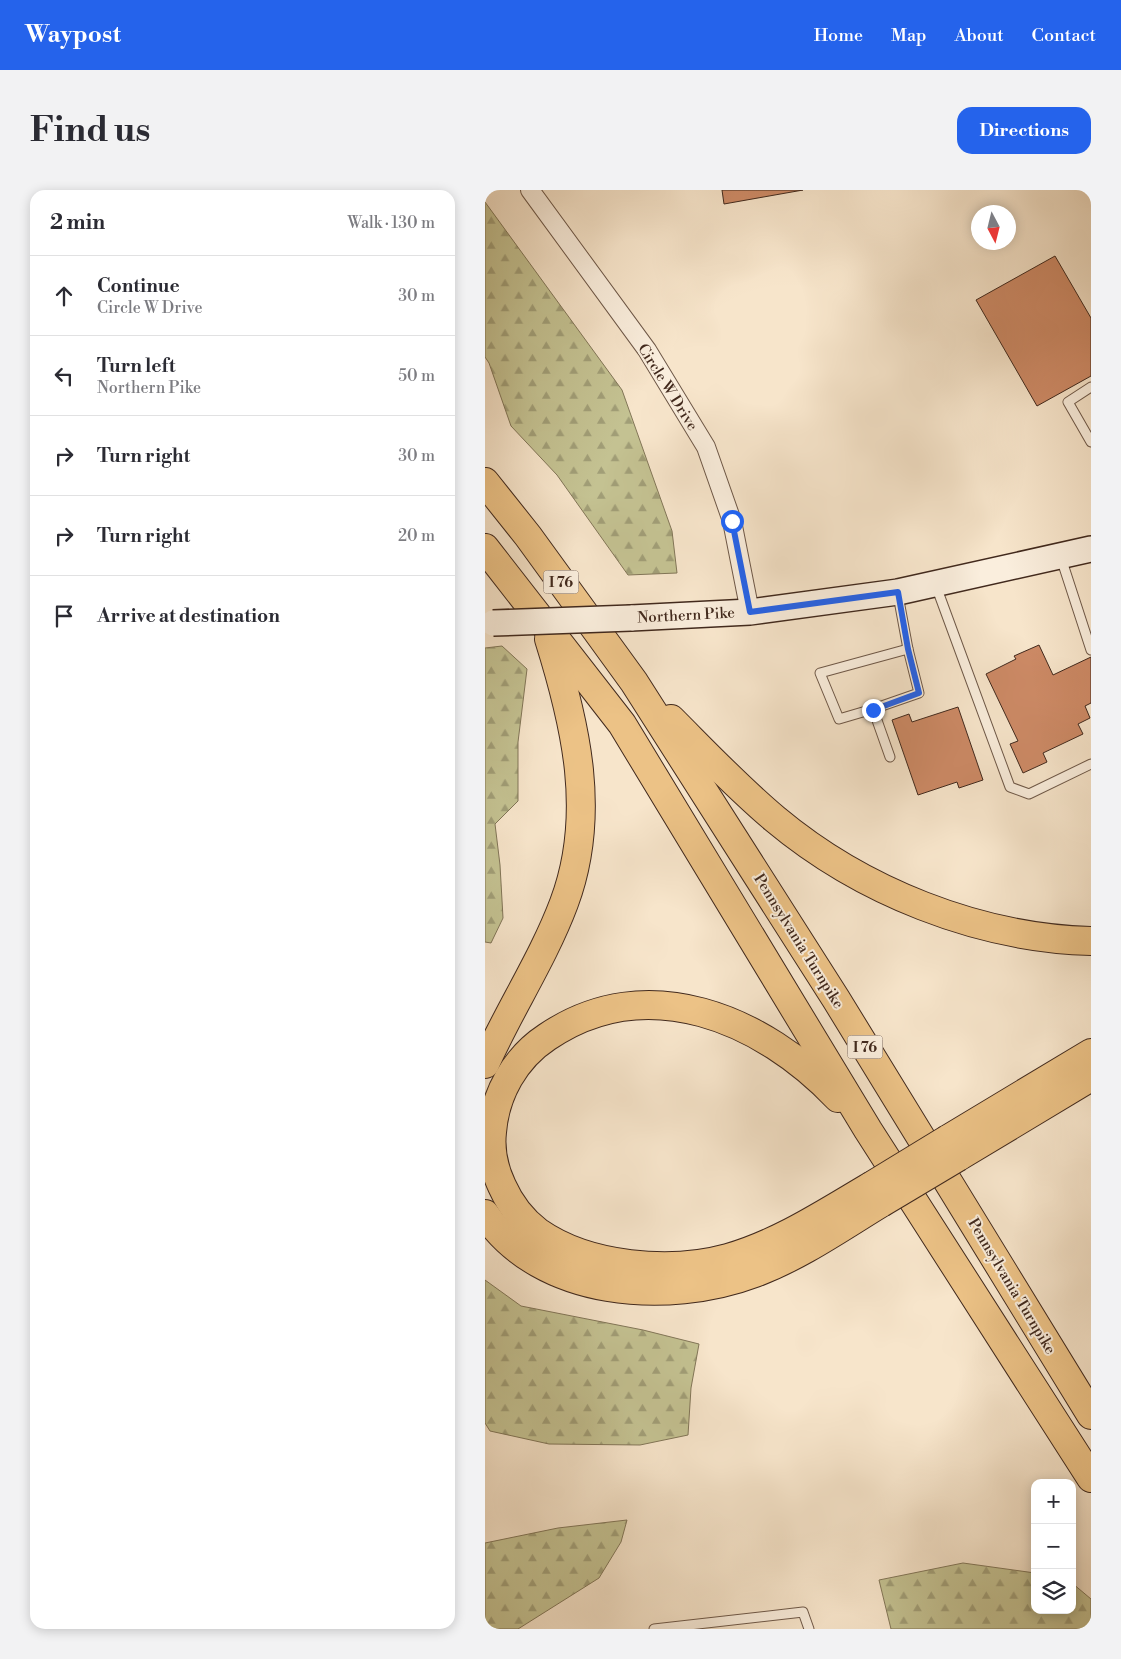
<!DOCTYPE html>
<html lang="en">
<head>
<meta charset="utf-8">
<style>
  body { margin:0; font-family:"Libre Bodoni",serif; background:#f2f2f3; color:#2b2b33 }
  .controls { position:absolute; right:15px; bottom:15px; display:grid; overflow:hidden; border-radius:10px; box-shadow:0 2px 12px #0003 }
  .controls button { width:45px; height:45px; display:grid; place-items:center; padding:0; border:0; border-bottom:1px solid #e1e1e2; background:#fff; color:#2b2b33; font:25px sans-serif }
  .compass { position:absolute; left:486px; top:15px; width:45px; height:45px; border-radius:50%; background:#fff; box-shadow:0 2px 12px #0003; rotate:173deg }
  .stop { position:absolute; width:15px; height:15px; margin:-11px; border:4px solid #2563eb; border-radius:50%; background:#fff }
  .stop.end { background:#2563eb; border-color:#fff; box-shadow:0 1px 5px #0008 }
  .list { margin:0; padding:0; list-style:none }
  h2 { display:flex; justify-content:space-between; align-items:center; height:65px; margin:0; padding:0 20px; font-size:21px }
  h2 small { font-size:16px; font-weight:400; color:#7c7c81 }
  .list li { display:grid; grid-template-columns:32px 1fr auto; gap:15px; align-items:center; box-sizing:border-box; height:80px; padding:0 20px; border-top:1px solid #e1e1e2 }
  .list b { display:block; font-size:19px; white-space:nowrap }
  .list p { margin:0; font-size:16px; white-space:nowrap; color:#7c7c81 }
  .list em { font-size:16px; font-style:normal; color:#7c7c81 }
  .icon { flex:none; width:28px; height:28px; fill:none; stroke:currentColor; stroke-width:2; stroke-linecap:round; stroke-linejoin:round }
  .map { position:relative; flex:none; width:606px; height:1439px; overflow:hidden; border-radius:15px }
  header { display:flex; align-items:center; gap:30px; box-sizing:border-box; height:70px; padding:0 25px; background:#2563eb; color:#fff }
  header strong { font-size:24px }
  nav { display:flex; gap:28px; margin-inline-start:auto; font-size:18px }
  .intro { display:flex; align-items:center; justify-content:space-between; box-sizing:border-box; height:120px; padding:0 30px }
  h1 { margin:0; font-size:35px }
  .button { padding:12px 22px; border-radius:15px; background:#2563eb; color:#fff; font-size:18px; font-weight:700 }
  main { display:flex; gap:30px; padding:0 30px }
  aside { flex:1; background:#fff; border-radius:15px; box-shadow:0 2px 12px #0003 }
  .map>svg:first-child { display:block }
</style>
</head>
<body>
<header>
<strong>Waypost</strong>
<nav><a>Home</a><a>Map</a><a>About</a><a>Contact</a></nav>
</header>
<div class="intro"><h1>Find us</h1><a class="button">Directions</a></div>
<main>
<aside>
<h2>2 min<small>Walk · 130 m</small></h2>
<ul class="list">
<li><svg class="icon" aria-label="ahead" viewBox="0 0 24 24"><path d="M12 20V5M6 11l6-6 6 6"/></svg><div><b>Continue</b><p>Circle W Drive</p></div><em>30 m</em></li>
<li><svg class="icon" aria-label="left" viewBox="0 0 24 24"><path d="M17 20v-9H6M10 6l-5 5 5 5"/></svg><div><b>Turn left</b><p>Northern Pike</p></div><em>50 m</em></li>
<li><svg class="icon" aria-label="right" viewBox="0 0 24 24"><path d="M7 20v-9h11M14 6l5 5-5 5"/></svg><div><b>Turn right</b></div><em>30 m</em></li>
<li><svg class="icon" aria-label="right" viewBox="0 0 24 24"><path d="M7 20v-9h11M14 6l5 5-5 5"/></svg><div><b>Turn right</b></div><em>20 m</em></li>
<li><svg class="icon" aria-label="arrive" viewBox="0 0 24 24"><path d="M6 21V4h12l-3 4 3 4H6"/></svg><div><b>Arrive at destination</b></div></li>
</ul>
</aside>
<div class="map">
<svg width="606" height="1439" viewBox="0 0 606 1439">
  <defs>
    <pattern id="forest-firs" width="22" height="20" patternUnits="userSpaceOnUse" patternTransform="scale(1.25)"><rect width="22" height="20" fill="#c4c292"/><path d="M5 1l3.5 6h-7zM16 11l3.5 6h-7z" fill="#a19e77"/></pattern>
  </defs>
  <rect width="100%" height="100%" fill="#f7e5cb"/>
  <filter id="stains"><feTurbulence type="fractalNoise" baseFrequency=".004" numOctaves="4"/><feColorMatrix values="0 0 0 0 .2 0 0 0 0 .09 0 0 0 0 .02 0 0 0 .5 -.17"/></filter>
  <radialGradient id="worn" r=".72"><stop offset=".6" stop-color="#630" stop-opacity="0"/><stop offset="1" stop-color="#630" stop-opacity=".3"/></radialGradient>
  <g fill="url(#forest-firs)" stroke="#827658">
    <path d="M 0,12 L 137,200 L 187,341 L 192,383 L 143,385 L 72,285 L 26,236 L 4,173 L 0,167 Z"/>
    <path d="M 17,456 L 42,479 L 33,552 L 33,611 L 10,634 L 15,675 L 18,728 L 6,753 L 0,752 L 0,458 Z"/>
    <path d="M 0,1090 L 36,1116 L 158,1140 L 214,1154 L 206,1198 L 203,1245 L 155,1255 L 64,1254 L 5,1241 L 0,1233 Z"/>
    <path d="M 142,1330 L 136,1352 L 114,1388 L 33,1439 L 0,1439 L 0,1353 L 73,1338 Z"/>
    <path d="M 478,1373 L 550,1383 L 550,1420 L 587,1420 L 587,1393 L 606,1409 L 606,1439 L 406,1439 L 394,1390 Z"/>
  </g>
  <g fill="#cd8a66" stroke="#41291d">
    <path d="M 237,0 L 318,0 L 239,14 Z"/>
    <path d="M 570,66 L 606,128 L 606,186 L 552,216 L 491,110 Z"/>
    <path d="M 554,455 L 568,485 L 606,467 L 606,513 L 600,516 L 605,528 L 593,534 L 598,544 L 558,563 L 562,572 L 538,583 L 525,554 L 533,551 L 501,484 L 531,469 L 529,466 Z"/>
    <path d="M 473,517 L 498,590 L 474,598 L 472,592 L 433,605 L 407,530 L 424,524 L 427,532 Z"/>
  </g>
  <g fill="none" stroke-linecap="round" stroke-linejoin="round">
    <g stroke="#6e5848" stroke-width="11">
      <g id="lane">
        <path d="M 606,197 L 583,212 L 606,252"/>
        <path d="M 576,368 L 606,460"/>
        <path d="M 451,396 L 525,597 L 544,604 L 606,574"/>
        <path d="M 388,519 L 354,529 L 335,483 L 423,459"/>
        <path d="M 405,567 L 388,519 L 434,503 L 423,459 L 413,405"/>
        <path d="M 169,1439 L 318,1422 L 324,1439"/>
      </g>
    </g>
    <g stroke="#6e5848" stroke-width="20">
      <path id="street" d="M 45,0 L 162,160 L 221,257 L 247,331 L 265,422"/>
    </g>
    <g stroke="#41291d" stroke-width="28">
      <path id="secondary" d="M 146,428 L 265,422 L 413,402 L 606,359"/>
    </g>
    <g stroke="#41291d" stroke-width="30">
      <g id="highway">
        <path d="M 0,292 L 43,346 L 149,492 L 351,809 L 606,1225"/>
        <path d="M 0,358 L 137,534 L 383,940 L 606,1288"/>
        <path d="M 186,529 C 220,563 253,598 290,629 C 376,701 493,748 606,751"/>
        <path d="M 0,874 C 24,820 58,769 79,713 C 112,625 91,535 64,449"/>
        <path d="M 353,908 C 278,829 162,779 62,847 C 30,868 10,904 7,942 C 5,960 9,979 17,996 C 25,1014 37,1030 53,1042 C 103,1077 185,1084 243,1068 C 295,1053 340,1023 386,996"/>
        <path d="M 463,949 L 606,863"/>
        <path d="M 473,967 L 606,887"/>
        <path d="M 0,1024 C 55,1107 183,1116 270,1083 C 315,1066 355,1038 396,1013"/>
      </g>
    </g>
    <use href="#lane" stroke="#faeedd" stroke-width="9"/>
    <use href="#street" stroke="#faeedd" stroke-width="18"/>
    <use href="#secondary" stroke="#faeedd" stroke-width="25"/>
    <use href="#highway" stroke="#ecc286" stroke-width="28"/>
    <g stroke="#41291d" stroke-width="28" stroke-linecap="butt">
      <path id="secondary-bridge" d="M 8,433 L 146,428"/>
    </g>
    <g stroke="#41291d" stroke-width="30" stroke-linecap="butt">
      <g id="highway-bridge">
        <path d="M 386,996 L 463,949"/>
        <path d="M 396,1013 L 473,967"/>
      </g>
    </g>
    <use href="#secondary-bridge" stroke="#faeedd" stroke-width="25"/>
    <use href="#highway-bridge" stroke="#ecc286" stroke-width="28"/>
  </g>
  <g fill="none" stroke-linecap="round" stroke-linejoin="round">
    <path stroke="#2563eb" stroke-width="6" d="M 247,331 L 265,422 L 413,402 L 423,459 L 434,503 L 388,520"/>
  </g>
  <g text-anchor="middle" stroke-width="4" stroke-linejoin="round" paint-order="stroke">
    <g fill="#faeedd" stroke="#786457" stroke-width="1">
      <rect x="58.5" y="380.5" width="35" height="23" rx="4"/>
      <rect x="362.5" y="845.5" width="35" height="23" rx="4"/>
    </g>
    <g font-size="14" font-weight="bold" fill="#41291d">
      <text x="76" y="397">I 76</text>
      <text x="380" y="862">I 76</text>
    </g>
    <g font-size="15" fill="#41291d" stroke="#faeedd">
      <text transform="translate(183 197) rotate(58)" y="5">Circle W Drive</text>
      <text transform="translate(201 425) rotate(-3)" y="5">Northern Pike</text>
      <text transform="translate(314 751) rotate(58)" y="5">Pennsylvania Turnpike</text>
      <text transform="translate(527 1096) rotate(59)" y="5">Pennsylvania Turnpike</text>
    </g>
  </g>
  <rect width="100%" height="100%" filter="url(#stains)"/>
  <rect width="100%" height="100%" fill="url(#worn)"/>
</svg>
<div class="controls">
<button>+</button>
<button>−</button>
<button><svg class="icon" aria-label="layers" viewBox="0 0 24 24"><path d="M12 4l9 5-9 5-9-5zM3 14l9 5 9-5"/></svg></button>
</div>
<svg class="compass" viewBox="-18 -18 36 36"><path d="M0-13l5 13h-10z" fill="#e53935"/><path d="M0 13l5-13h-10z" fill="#7c7c81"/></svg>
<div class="stop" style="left:247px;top:331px"></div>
<div class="stop end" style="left:388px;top:520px"></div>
</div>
</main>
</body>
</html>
